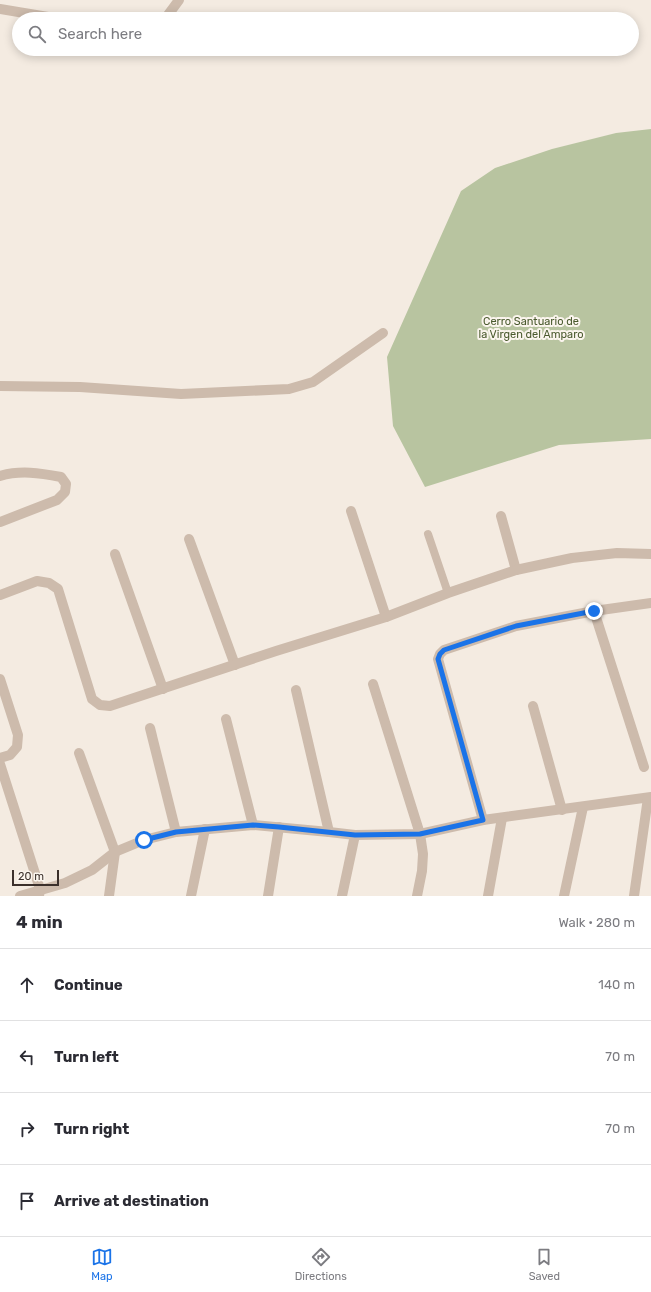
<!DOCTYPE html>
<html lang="en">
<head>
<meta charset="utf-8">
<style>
  body { margin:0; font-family:Rubik,sans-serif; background:#f2f2f3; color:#2b2b33 }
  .scale { position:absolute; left:12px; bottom:10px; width:47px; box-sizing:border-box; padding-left:4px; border:2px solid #3b302b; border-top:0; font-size:11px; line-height:14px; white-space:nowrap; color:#3b302b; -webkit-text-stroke:3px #fbf5ee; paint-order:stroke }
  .stop { position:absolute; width:12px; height:12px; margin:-9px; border:3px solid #1a73e8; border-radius:50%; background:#fff }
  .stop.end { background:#1a73e8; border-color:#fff; box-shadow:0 1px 4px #0008 }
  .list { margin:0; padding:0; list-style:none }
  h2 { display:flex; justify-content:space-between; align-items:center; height:52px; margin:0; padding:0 16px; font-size:17px }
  h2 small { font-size:13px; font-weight:400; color:#7c7c81 }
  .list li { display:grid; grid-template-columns:26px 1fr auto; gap:12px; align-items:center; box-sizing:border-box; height:72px; padding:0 16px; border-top:1px solid #e1e1e2 }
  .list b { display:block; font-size:15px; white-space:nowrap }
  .list em { font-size:13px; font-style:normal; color:#7c7c81 }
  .icon { flex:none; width:22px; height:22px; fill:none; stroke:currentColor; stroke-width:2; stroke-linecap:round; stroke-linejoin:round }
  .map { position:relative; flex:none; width:651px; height:896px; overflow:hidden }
  .search { position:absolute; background:#fff; box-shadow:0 2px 10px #0003; left:12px; right:12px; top:12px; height:44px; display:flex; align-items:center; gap:10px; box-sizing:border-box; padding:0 14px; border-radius:22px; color:#7c7c81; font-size:15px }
  .sheet { height:340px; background:#fff }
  nav { display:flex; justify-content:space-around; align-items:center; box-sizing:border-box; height:56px; border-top:1px solid #e1e1e2; background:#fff; font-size:11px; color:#7c7c81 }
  nav a { display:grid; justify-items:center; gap:2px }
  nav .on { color:#1a73e8 }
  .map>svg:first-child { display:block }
</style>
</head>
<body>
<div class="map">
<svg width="651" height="896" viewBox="0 0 651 896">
  <rect width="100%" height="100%" fill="#f4ebe1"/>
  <path fill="#b8c4a0" d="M 651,129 L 651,439 L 559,445 L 425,487 L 393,426 L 387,357 L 461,191 L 495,168 L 552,149 L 616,133 Z"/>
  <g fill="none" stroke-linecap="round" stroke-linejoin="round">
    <path stroke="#cdbbac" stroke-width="8" d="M 428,534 L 448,593"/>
    <g stroke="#cdbbac" stroke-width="10">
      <path d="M 0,9 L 60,19"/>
      <path d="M 165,19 L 179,0"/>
      <path d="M 0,386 L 80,387 L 181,394 L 289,389 L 313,382 L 383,333"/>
      <path d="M 0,476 C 20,470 40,473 61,477 L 66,484 L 65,492 L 57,500 L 0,522"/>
      <path d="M 351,511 L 386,617"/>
      <path d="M 501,516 L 516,570"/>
      <path d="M 189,539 L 235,665"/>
      <path d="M 115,554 L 163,689"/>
      <path d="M 0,595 L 37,581 L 49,583 L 58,589 L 92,699 L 100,705 L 110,706 L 276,651 L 386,617 L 448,593 L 516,570 L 572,558 L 617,553 L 651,554"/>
      <path d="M 594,611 L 644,767"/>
      <path d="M 0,679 L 18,735 L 17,747 L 10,755 L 0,758"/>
      <path d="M 373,684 L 420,834 L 423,854 L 422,871 L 417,896"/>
      <path d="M 296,690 L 329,832"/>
      <path d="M 533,706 L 562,810"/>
      <path d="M 226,719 L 253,825"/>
      <path d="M 150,728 L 176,832"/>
      <path d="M 79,753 L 115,852 L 109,896"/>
      <path d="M 0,764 L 40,889 L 39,896"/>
      <path d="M 483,820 L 438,659 L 440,654 L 444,650 L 516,626 L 594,611 L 651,603"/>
      <path d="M 20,896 L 65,883 L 92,870 L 115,852 L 144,840 L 176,832 L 253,825 L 329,832 L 355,835 L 420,834 L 483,820 L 651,797"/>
      <path d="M 191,896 L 205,829"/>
      <path d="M 268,896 L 279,827"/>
      <path d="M 342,896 L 355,835"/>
      <path d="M 488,896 L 502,818"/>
      <path d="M 564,896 L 583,807"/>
      <path d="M 634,896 L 648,798"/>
    </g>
  </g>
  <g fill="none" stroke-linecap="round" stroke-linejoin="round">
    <path stroke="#1a73e8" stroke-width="5" d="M 144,840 L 176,832 L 253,825 L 279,827 L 355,835 L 420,834 L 483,820 L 438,659 L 440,654 L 444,650 L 516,626 L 594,611"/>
  </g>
  <g text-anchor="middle" stroke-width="4" stroke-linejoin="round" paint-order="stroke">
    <g font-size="11" fill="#4a5a2e" stroke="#fbf5ee">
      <text x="531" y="325">Cerro Santuario de<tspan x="531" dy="13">la Virgen del Amparo</tspan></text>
    </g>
  </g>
</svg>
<div class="scale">20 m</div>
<div class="stop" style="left:144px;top:840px"></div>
<div class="stop end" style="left:594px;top:611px"></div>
<div class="search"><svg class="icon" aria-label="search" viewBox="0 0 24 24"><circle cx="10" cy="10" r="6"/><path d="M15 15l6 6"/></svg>Search here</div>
</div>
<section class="sheet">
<h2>4 min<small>Walk · 280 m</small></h2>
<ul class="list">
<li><svg class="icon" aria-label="ahead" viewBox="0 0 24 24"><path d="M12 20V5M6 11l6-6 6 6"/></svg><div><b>Continue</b></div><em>140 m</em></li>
<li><svg class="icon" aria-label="left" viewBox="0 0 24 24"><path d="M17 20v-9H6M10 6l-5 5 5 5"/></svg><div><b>Turn left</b></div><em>70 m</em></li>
<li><svg class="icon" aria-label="right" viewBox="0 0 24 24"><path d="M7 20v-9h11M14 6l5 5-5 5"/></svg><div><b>Turn right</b></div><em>70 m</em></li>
<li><svg class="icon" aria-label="arrive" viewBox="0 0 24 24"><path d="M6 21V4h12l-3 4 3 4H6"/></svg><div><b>Arrive at destination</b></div></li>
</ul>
</section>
<nav>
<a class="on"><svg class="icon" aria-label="map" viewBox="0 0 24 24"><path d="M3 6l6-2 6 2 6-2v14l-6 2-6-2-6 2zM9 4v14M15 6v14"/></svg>Map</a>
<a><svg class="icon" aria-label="directions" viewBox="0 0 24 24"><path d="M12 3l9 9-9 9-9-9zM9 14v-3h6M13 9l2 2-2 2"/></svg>Directions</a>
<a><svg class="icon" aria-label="saved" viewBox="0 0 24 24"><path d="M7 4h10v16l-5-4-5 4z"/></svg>Saved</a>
</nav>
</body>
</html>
